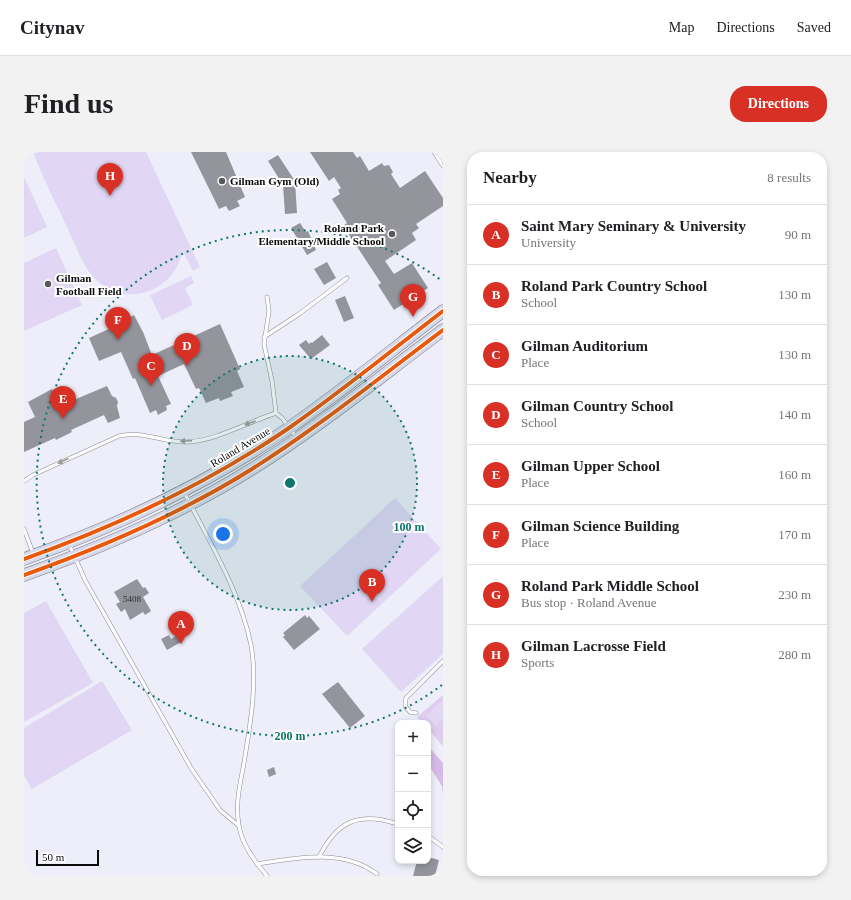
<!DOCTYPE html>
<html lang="en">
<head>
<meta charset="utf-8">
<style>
  body { margin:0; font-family:"Times New Roman",serif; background:#f2f2f2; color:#202124 }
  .controls { position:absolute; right:12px; bottom:12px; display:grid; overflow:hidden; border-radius:8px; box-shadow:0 2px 6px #0003 }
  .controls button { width:36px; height:36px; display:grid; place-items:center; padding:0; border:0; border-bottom:1px solid #e0e0e0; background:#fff; color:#202124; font:20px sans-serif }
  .scale { position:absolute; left:12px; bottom:10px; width:63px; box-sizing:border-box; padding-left:4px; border:2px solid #0a0a0a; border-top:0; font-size:11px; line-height:14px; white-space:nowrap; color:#0a0a0a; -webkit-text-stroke:3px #fff; paint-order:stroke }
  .you { position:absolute; left:199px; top:382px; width:14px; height:14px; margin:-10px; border:3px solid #fff; border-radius:50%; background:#1a73e8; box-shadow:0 0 0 6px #1a73e833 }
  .badge { display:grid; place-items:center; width:26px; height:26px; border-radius:50%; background:#d93025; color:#fff; font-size:13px; font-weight:700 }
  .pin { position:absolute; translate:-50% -33px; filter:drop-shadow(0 1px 2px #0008) }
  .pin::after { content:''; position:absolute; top:21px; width:14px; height:12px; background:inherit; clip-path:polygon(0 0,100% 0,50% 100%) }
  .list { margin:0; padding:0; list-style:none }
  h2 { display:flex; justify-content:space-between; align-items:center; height:52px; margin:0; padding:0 16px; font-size:17px }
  h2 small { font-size:13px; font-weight:400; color:#757577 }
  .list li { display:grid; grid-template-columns:26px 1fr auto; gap:12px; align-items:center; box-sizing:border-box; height:60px; padding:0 16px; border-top:1px solid #e0e0e0 }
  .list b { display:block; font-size:15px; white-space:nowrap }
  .list p { margin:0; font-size:13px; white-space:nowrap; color:#757577 }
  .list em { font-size:13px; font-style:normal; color:#757577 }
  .icon { flex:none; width:22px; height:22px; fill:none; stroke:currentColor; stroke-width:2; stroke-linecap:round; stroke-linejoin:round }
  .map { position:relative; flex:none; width:419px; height:724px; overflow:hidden; border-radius:16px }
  header { display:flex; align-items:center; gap:24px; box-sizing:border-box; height:56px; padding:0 20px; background:#fff; border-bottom:1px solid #e0e0e0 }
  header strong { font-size:19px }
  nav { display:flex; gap:22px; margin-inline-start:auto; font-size:14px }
  .intro { display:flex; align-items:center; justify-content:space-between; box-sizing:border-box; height:96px; padding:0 24px }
  h1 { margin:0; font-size:28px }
  .button { padding:10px 18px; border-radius:16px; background:#d93025; color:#fff; font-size:14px; font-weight:700 }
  main { display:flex; gap:24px; padding:0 24px }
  aside { flex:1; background:#fff; border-radius:16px; box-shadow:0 2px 6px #0003 }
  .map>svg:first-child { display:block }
</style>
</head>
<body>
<header>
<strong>Citynav</strong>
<nav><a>Map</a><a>Directions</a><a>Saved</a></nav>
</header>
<div class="intro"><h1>Find us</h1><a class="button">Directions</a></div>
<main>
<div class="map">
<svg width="419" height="724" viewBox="0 0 419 724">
  <rect width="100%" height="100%" fill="#edeef9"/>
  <path fill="#dfcdf0" d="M 419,543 L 419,594 L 404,577 L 404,571 L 398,571 L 393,565 Z"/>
  <path fill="#d5bbe7" d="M 404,594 L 419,611 L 419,643 L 418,634 L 404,612 Z"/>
  <g fill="#e1d7f4">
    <path d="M 9,0 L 122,0 L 176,115 L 169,119 L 159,99 C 154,117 144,132 125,139 C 107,146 86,141 72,128 C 59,115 52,94 44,77 C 32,52 19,26 9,0 Z"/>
    <path d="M 0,25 L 23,75 L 0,86 Z"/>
    <path d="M 32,96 L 58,153 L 0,179 L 0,111 Z"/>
    <path d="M 167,124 L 170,131 L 161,136 L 169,153 L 138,168 L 126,143 Z"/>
    <path d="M 371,346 L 417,397 L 323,484 L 276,434 Z"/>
    <path d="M 419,424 L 419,502 L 377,540 L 338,497 Z"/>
    <path d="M 22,449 L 69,531 L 0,570 L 0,461 Z"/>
    <path d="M 78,529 L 108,578 L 8,637 L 0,624 L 0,576 Z"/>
    <path d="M 419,548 L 419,567 L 411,574 L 402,563 Z"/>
  </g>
  <g fill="#94959c">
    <path d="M 167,0 L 202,0 L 221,45 L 213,49 L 216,54 L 205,59 L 202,54 L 195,57 Z"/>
    <path d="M 286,0 L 329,0 L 333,6 L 336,4 L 345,19 L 358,11 L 360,14 L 365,13 L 369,20 L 367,22 L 376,36 L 401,19 L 419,46 L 419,54 L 392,72 L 395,76 L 388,81 L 392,88 L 361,109 L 370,122 L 388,111 L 404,136 L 370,158 L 354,133 L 357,131 L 324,81 L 320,73 L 323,71 L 308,47 L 316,42 L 314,38 L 317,36 L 310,25 L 305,29 Z"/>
    <path d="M 254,3 L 271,29 L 273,61 L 261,62 L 259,33 L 244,9 Z"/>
    <path d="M 276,71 L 282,80 L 284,79 L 292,98 L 283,103 L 267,76 Z"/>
    <path d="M 303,110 L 312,126 L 300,133 L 290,117 Z"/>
    <path d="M 321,144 L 330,166 L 320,170 L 311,148 Z"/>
    <path d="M 110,163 L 119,180 L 128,203 L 196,172 L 216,217 L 213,219 L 220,235 L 207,240 L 209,244 L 196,249 L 195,246 L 182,251 L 175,236 L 172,237 L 160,212 L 134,224 L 147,252 L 142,254 L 143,258 L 134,263 L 132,258 L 126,261 L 111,226 L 109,227 L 97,200 L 75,209 L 65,186 L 98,171 L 98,169 Z"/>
    <path d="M 298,183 L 306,193 L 287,207 L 275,193 L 282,188 L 285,192 L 287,190 L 288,191 Z"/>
    <path d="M 38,234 L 45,250 L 83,234 L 88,244 L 92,246 L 94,250 L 93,254 L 96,266 L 84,271 L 80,263 L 47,278 L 48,280 L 32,288 L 31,286 L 0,300 L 0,270 L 11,265 L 4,250 L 28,237 L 29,239 Z"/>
    <path d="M 113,427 L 119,436 L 121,435 L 125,441 L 119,445 L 127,459 L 121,463 L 119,460 L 106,468 L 101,457 L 97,460 L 92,452 L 96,450 L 90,440 Z"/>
    <path d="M 281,463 L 283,466 L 285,464 L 296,477 L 270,498 L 259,485 L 261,483 L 259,481 Z"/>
    <path d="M 145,483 L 147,487 L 153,483 L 157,490 L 143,498 L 137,487 Z"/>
    <path d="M 314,530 L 341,564 L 326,576 L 298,542 Z"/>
    <path d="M 250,615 L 252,622 L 245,625 L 243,618 Z"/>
    <path d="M 404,705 L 415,708 L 411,724 L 389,724 L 393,709 L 404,709 Z"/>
  </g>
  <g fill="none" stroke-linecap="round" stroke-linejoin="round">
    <g stroke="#8c8d92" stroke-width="4.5">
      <g id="lane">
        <path d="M 410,0 L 419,14"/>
        <path d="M 243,145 L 245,159 L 240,192 L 248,229 L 252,261"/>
        <path d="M 240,185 L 275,162 L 323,126"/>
        <path d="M 252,261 L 258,266 L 273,286"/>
        <path d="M 0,329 L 9,323 L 95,284 C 117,278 141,291 163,290 C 191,289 224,270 252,261"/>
        <path d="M 160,340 C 185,389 216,439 227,493 C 234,531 226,573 220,611 C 216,632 211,652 215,674 C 218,693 231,710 243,724"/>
        <path d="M 0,377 L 9,401"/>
        <path d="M 45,392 L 61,428 L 167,616 L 196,658 L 215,674"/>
        <path d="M 392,561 L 386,560 L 381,554 L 382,546 L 419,509"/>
        <path d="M 404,684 L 419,695"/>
        <path d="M 295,705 C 313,669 335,659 374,672"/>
        <path d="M 233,712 C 271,706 319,696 353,722"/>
      </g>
    </g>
    <g stroke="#7a7a7f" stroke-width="13">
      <g id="primary">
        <path d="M 0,407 C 93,374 183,332 265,276 C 318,239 368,198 419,159"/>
        <path d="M 0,423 C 79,395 156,362 228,317 C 295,275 356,225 419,178"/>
      </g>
    </g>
    <use href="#lane" stroke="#fcfcfe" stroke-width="3.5"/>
    <use href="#primary" stroke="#d6d9eb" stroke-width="12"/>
    <g stroke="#fff" stroke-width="6">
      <g id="cycleway">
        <path d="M 0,407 C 93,374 183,332 265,276 C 318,239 368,198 419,159"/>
        <path d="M 0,423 C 79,395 156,362 228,317 C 295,275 356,225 419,178"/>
      </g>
    </g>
    <use href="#cycleway" stroke="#e8590c" stroke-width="4"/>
  </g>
  <defs><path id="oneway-solid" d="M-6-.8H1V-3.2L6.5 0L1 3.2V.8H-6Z"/></defs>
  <g fill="#9b9b9c">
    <use href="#oneway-solid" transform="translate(226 271) rotate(160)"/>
    <use href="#oneway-solid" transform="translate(162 289) rotate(177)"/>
    <use href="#oneway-solid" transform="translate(39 309) rotate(155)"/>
  </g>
  <circle cx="266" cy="331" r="127" fill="#0f766e" fill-opacity=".12"/>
  <g fill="none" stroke="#0f766e" stroke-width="2" stroke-dasharray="2 4">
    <circle cx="266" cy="331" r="127"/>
    <path d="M418 533A253 253 0 1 1 418 129"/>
  </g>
  <g fill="#595a5e" stroke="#fff" stroke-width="1.5">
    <circle cx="198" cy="29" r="4"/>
    <circle cx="368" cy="82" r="4"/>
    <circle cx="24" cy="132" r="4"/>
  </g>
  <g text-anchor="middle" stroke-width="4" stroke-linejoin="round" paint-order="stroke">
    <g font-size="9" fill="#2c2d2e">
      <text x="108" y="450">5408</text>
    </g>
    <g font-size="11" font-weight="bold" fill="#0a0a0a" stroke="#fff" text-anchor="start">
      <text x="206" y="33">Gilman Gym (Old)</text>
      <text x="360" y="80" text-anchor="end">Roland Park<tspan x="360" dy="13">Elementary/Middle School</tspan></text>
      <text x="32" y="130">Gilman<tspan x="32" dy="13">Football Field</tspan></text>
    </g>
    <g font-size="11" fill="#0a0a0a" stroke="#fff">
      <text transform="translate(216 295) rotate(-31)" y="4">Roland Avenue</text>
    </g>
  </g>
  <circle cx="266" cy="331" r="6" fill="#0f766e" stroke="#fff" stroke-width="2"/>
  <g font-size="12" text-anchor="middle" font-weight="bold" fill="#0f766e" stroke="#fff" stroke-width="4" stroke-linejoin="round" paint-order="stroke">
    <text x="385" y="379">100 m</text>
    <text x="266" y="588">200 m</text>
  </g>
</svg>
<div class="controls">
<button>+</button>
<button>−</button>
<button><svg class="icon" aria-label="locate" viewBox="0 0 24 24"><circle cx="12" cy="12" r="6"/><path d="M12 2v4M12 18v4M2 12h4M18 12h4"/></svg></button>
<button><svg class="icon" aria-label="layers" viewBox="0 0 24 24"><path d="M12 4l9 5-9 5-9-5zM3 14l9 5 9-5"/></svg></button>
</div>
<div class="scale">50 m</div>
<div class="you"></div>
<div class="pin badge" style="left:157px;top:492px">A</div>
<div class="pin badge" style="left:348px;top:450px">B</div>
<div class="pin badge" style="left:127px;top:234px">C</div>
<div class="pin badge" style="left:163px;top:214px">D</div>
<div class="pin badge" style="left:39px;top:267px">E</div>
<div class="pin badge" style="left:94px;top:188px">F</div>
<div class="pin badge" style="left:389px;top:165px">G</div>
<div class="pin badge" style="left:86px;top:44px">H</div>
</div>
<aside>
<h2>Nearby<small>8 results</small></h2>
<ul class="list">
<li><span class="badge">A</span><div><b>Saint Mary Seminary &amp; University</b><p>University</p></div><em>90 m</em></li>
<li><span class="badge">B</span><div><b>Roland Park Country School</b><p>School</p></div><em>130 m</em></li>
<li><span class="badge">C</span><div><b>Gilman Auditorium</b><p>Place</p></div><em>130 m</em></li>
<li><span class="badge">D</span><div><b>Gilman Country School</b><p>School</p></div><em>140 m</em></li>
<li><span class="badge">E</span><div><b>Gilman Upper School</b><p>Place</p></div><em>160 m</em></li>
<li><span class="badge">F</span><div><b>Gilman Science Building</b><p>Place</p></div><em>170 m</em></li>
<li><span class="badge">G</span><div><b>Roland Park Middle School</b><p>Bus stop · Roland Avenue</p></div><em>230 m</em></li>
<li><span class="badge">H</span><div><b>Gilman Lacrosse Field</b><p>Sports</p></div><em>280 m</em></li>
</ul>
</aside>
</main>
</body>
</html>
